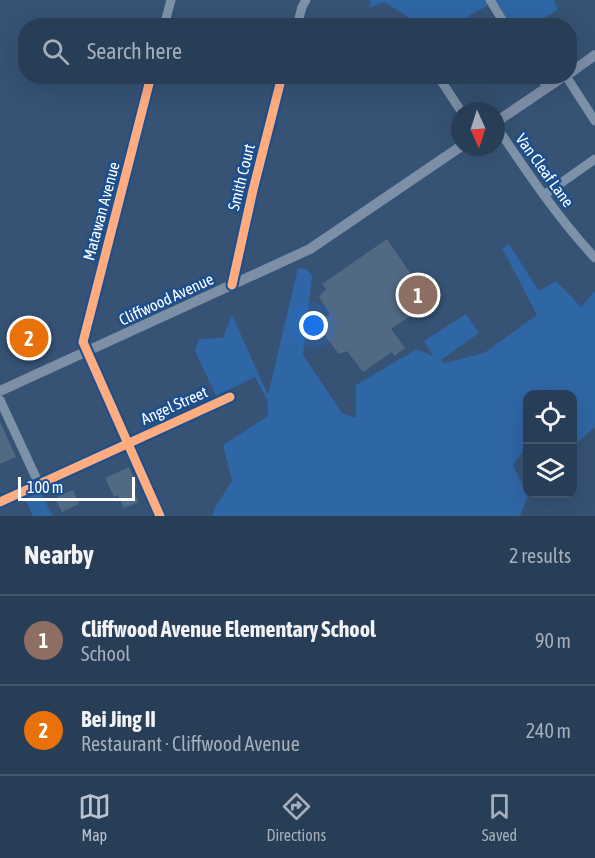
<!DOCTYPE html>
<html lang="en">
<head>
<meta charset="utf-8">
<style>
  body { margin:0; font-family:"Asap Condensed",sans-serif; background:#30455d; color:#f1f3f6 }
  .controls { position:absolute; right:18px; bottom:18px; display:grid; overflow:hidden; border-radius:12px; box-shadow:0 6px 24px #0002 }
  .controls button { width:54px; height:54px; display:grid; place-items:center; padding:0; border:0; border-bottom:2px solid #44576d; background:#283e57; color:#f1f3f6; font:30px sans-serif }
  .compass { position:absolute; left:451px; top:102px; width:54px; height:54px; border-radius:50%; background:#283e57; box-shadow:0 6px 24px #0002; rotate:177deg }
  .scale { position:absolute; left:18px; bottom:15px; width:117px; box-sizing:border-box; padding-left:6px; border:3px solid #fff; border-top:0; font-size:16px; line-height:21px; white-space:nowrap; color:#fff; -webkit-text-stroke:4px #1b4f8f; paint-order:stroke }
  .you { position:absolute; left:314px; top:326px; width:21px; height:21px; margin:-15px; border:4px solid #fff; border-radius:50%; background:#1a73e8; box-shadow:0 0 0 9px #1a73e833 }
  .badge { display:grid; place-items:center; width:39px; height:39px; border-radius:50%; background:#b9c2ce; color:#fff; font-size:20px; font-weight:700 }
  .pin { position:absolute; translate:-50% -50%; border:3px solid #fff; box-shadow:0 2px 6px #0006 }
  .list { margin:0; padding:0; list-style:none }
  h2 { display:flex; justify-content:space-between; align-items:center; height:78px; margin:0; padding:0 24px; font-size:26px }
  h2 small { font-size:20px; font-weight:400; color:#a5aeba }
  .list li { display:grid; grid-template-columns:39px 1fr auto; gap:18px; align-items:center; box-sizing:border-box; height:90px; padding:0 24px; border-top:2px solid #44576d }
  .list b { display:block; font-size:22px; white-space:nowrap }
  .list p { margin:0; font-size:20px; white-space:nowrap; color:#a5aeba }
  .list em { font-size:20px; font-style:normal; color:#a5aeba }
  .icon { flex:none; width:33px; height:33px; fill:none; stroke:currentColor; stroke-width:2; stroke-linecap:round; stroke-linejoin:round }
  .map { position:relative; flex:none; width:595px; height:516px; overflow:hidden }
  .search { position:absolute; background:#283e57; box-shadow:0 6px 24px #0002; left:18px; right:18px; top:18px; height:66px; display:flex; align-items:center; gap:15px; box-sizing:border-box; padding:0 21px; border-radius:24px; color:#a5aeba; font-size:22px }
  .sheet { height:258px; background:#283e57 }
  nav { display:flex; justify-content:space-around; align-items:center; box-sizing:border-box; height:84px; border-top:2px solid #44576d; background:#283e57; font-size:16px; color:#a5aeba }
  nav a { display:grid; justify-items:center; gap:3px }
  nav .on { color:#b9c2ce }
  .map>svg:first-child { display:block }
</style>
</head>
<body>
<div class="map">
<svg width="595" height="516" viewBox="0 0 595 516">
  <rect width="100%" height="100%" fill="#365274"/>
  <g fill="#2f66a5">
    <path d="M 371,0 L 554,0 L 558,10 L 531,25 L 511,25 L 496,1 L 470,15 L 463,25 L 413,26 L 408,17 L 384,2 L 369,8 Z"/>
    <path d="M 509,244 L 539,291 L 556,281 L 581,307 L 595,291 L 595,427 L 573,446 L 572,394 L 528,394 L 527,455 L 524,450 L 513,465 L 528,496 L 520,516 L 212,516 L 214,509 L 232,481 L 223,445 L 268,416 L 267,400 L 255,377 L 216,396 L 195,351 L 199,339 L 223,338 L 232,315 L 268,395 L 298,268 L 307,269 L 312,276 L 303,355 L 342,413 L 356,418 L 356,385 L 417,349 L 433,356 L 424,341 L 466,314 L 479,333 L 441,360 L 445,363 L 484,353 L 537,315 L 502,248 Z"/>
    <path d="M 40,492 L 53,516 L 33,516 L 25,499 Z"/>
  </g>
  <g fill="#526984">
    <path d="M 387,239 L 432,305 L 422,312 L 420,309 L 391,329 L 405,348 L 394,356 L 392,352 L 363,372 L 347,351 L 339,354 L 316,324 L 330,314 L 319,297 L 326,289 L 322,284 Z"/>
    <path d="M 36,321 L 40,330 L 25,337 L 21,328 Z"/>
    <path d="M 0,422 L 16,457 L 0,464 Z"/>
    <path d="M 129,467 L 137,486 L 132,488 L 138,501 L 137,503 L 124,508 L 118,495 L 114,497 L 105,478 Z"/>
    <path d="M 73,490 L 79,504 L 62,512 L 55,498 Z"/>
  </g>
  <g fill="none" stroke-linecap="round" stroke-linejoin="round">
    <g stroke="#7d92a8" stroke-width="9">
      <path d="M 490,0 L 506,26"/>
      <path d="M 164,26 L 171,0"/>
      <path d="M 297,26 L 302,7 L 306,0"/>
      <path d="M 151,76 L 83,342 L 160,516"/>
      <path d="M 438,76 L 461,111"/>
      <path d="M 540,76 L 547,87"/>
      <path d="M 566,76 L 595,121"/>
      <path d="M 496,126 C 527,172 558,218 595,258"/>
      <path d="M 544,195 L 595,159"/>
      <path d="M 232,285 L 253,190 L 282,76"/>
      <path d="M 0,400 L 39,484"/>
      <path d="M 0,502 L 230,397"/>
    </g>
    <g stroke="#7d8ea7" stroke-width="10">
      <path d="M 570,73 L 595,55"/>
      <path d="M 496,122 L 564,76"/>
      <path d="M 0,391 L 310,249 L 460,147"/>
    </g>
    <g stroke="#1b4f8f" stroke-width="13">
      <g id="cycleway">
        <path d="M 151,76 L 83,342 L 160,516"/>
        <path d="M 232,285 L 253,190 L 282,76"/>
        <path d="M 0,502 L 230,397"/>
      </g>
    </g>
    <use href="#cycleway" stroke="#ffac80" stroke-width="9"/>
  </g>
  <g text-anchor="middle" stroke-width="5" stroke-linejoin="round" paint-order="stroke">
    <g font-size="16" fill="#fff" stroke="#1b4f8f">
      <text transform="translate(545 170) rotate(54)" y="6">Van Cleaf Lane</text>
      <text transform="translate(241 177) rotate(-76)" y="6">Smith Court</text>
      <text transform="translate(101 211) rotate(-75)" y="6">Matawan Avenue</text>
      <text transform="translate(166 299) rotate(-25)" y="6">Cliffwood Avenue</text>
      <text transform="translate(174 405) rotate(-24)" y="6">Angel Street</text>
    </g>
  </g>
</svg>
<div class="controls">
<button><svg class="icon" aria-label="locate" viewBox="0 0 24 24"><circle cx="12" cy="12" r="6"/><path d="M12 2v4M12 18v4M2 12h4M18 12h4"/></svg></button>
<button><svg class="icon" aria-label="layers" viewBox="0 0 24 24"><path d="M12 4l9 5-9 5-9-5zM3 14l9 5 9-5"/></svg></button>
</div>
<svg class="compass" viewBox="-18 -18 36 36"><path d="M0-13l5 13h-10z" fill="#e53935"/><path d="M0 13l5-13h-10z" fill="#a5aeba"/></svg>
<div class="scale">100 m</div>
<div class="you"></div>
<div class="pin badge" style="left:418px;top:295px;background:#8d6e63">1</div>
<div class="pin badge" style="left:29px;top:338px;background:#e8710a">2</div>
<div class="search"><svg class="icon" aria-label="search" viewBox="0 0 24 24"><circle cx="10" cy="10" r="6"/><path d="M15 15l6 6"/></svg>Search here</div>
</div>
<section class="sheet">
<h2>Nearby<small>2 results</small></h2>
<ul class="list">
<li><span class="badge" style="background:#8d6e63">1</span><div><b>Cliffwood Avenue Elementary School</b><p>School</p></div><em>90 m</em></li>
<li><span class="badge" style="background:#e8710a">2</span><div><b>Bei Jing II</b><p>Restaurant · Cliffwood Avenue</p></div><em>240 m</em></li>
</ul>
</section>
<nav>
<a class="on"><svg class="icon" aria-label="map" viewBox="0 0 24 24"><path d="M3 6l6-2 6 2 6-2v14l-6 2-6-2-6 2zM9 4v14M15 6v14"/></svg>Map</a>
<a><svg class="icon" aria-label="directions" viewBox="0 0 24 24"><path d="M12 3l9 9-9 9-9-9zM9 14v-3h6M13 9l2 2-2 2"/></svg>Directions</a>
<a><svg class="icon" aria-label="saved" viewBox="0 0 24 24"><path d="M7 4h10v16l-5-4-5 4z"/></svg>Saved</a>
</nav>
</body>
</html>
